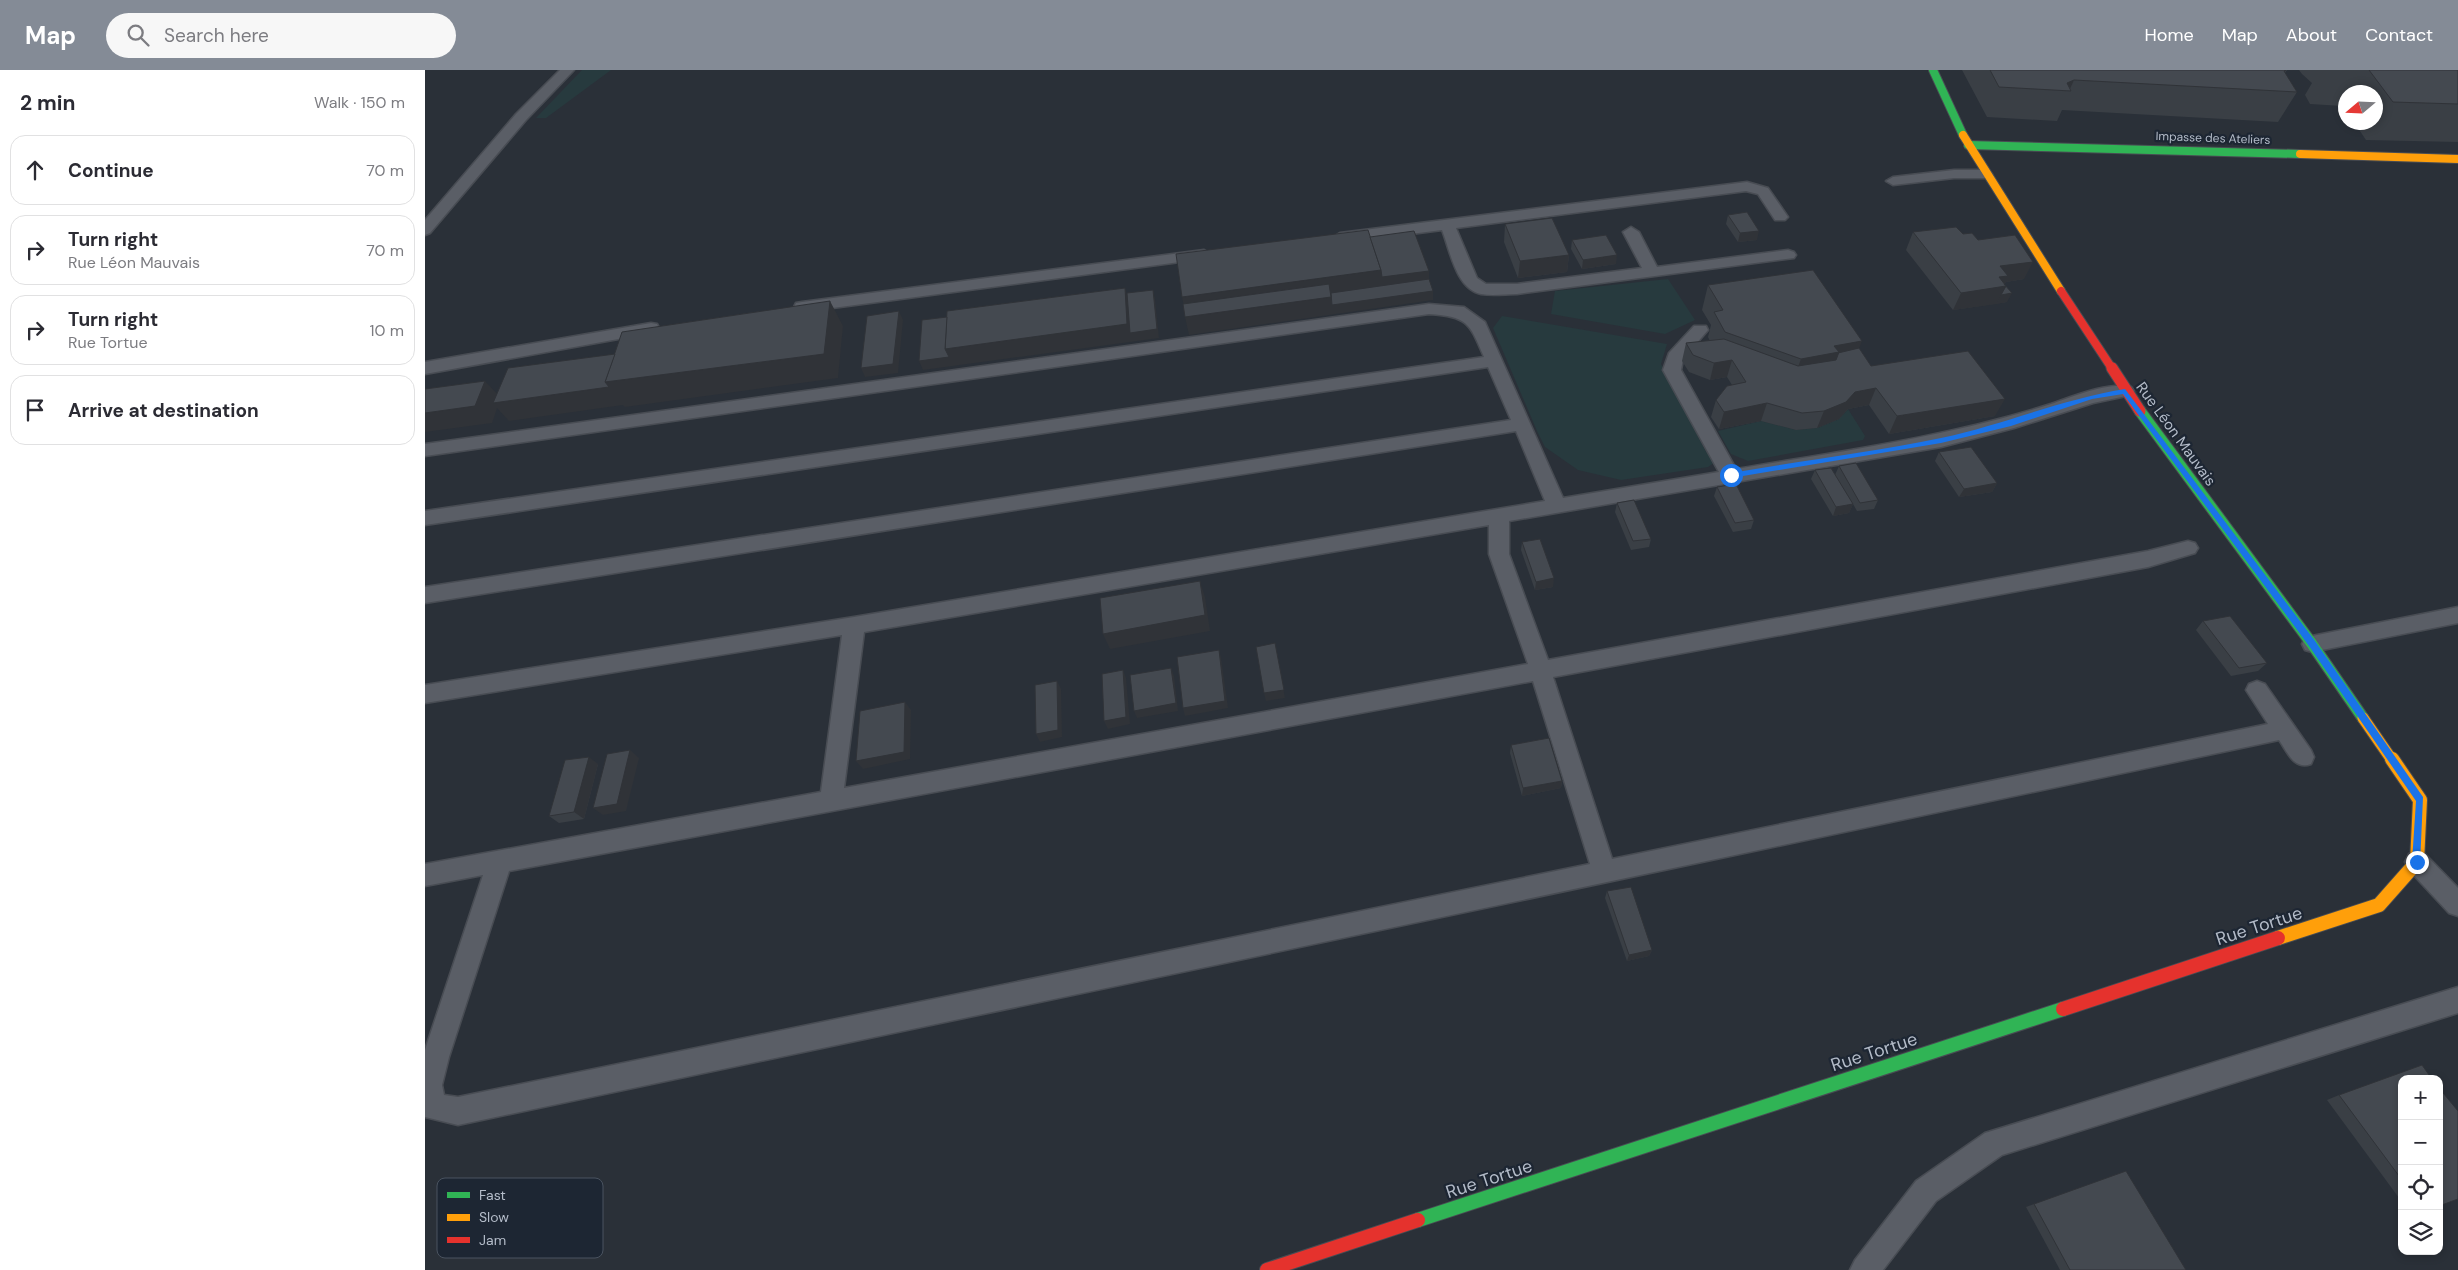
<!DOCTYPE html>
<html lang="en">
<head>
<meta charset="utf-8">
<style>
  body { margin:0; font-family:"DM Sans",sans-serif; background:#f7f7f7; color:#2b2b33 }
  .controls { position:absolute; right:15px; bottom:15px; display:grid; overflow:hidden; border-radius:10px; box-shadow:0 2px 8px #0003 }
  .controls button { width:45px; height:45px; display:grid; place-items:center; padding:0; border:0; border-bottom:1px solid #e1e1e2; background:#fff; color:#2b2b33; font:25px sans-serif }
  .compass { position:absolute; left:1913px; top:15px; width:45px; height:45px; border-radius:50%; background:#fff; box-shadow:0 2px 8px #0003; rotate:251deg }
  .stop { position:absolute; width:15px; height:15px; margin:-11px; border:4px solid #1a73e8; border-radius:50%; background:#fff }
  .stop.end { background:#1a73e8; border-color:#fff; box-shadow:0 1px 5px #0008 }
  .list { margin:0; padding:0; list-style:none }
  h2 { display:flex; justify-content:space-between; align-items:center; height:65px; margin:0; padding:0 20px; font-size:21px }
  h2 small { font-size:16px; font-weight:400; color:#7c7c81 }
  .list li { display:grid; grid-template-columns:32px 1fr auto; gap:15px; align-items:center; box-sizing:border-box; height:70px; margin:0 10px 10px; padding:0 10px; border:1px solid #e1e1e2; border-radius:15px }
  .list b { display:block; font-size:19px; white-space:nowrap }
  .list p { margin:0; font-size:16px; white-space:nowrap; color:#7c7c81 }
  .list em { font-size:16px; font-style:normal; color:#7c7c81 }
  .icon { flex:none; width:28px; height:28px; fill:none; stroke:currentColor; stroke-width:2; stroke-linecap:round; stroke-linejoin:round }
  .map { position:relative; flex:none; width:2033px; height:1200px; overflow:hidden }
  header { display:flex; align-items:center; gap:30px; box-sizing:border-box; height:70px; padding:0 25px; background:#848b96; color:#fff }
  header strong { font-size:24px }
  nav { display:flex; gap:28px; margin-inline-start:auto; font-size:18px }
  .search { width:350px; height:45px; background:#f7f7f7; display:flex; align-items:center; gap:12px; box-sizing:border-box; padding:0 18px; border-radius:28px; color:#7c7c81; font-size:19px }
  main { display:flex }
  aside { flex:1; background:#fff }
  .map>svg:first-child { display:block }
</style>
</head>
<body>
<header>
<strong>Map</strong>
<div class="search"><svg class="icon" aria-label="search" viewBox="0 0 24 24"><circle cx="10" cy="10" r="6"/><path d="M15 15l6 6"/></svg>Search here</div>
<nav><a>Home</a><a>Map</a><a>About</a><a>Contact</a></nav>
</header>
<main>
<aside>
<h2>2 min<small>Walk · 150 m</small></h2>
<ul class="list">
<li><svg class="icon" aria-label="ahead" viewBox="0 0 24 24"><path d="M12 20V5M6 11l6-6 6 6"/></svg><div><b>Continue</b></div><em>70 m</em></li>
<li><svg class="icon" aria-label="right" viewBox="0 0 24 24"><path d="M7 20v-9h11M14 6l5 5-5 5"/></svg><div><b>Turn right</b><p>Rue Léon Mauvais</p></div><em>70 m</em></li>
<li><svg class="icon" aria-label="right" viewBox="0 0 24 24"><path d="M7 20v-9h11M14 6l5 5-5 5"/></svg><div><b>Turn right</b><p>Rue Tortue</p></div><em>10 m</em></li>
<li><svg class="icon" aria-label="arrive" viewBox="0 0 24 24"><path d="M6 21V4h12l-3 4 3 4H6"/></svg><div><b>Arrive at destination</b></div></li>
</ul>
</aside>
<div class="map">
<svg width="2033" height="1200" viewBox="0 0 2033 1200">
  <rect width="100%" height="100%" fill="#2a3038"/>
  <g fill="#273a3e">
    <path d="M 157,0 L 186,0 L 121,48 L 111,48 Z"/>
    <path d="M 1243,209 L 1270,250 L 1240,264 L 1126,244 L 1130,221 Z"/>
    <path d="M 1077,246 L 1242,274 L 1236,294 L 1280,380 L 1290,392 L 1283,397 L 1196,410 L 1153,400 L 1120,377 L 1112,361 L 1068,258 Z"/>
    <path d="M 1423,339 L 1440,366 L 1438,370 L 1323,391 L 1306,384 L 1293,361 L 1336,351 L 1371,360 L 1392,358 L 1414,349 Z"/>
  </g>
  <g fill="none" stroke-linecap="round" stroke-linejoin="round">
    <g stroke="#484c53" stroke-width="3">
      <g id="lane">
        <path d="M 135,0 L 149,0 L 101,50 L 5,163 L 0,165 L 0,150 L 91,44 Z"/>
        <path d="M 1529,100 L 1560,100 L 1567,104 L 1560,108 L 1529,108 L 1468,115 L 1461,111 L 1468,107 Z"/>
        <path d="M 1322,112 L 1343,118 L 1363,147 L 1360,150 L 1350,150 L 1333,124 L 1321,121 L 1031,158 L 1052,208 L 1061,214 L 1092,214 L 1217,198 L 1198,162 L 1206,157 L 1214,162 L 1232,197 L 1363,180 L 1369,182 L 1371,185 L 1369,188 L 1092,224 C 1081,224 1068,226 1056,224 C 1031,219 1025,180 1017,160 L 915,173 L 907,168 L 915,163 Z"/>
        <path d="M 779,180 L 787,185 L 785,188 L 377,242 L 371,241 L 369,237 L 371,233 L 377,232 Z"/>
        <path d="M 1004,234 L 1039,237 L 1060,252 L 1138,428 L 1294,402 L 1238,300 L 1244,283 L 1269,256 L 1281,256 L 1283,260 L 1258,289 L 1256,300 L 1311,399 C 1418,381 1522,367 1626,334 C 1646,327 1685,311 1706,317 L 1709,321 L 1706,325 L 1668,333 L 1589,358 L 1516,377 L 1084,451 L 1084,484 L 1123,590 L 1723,481 L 1763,471 L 1770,473 L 1773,478 L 1770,483 L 1723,497 L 1128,607 L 1187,789 L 1843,654 L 1821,620 L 1824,614 L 1832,611 L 1840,614 L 1886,680 L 1889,687 L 1886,694 C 1869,700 1863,683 1854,670 L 33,1055 L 0,1047 L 0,980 L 58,805 L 0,816 L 0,794 L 396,722 L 417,565 L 0,633 L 0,615 L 429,547 L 1120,431 L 1091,361 L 0,533 L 0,517 L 1086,350 L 1063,297 L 0,455 L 0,441 L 1059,287 C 1044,252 1043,247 1004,244 L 0,386 L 0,374 ZM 1064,455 L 1064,484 L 1103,594 L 419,718 L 439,562 ZM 1108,611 L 1165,794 L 33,1027 L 19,1025 L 17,1015 L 24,987 L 84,801 Z"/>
        <path d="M 226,253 L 232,254 L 234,258 L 232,262 L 0,304 L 0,292 Z"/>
        <path d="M 2033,537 L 2033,553 L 1887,582 L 1880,580 L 1877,574 L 1880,568 L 1887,566 Z"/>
        <path d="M 1992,781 L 2000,784 L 2033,818 L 2033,846 L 2024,843 L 1984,800 L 1980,792 L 1984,784 Z"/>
        <path d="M 2033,917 L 2033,943 L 1577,1085 L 1511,1131 L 1458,1200 L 1425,1200 L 1430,1190 L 1491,1111 L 1560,1063 Z"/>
      </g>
    </g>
    <g stroke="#484c53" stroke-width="10">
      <g id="fast-far2">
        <path d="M 1508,0 L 1538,65"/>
        <path d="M 1543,75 L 1875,84"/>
      </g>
    </g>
    <g stroke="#484c53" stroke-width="13">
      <path id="fast-far1" d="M 1715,341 L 1887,574 L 1938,648"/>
    </g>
    <g stroke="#484c53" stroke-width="16">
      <path id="fast" d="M 993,1150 L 1638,939"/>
    </g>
    <g stroke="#484c53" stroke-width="10">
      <g id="slow-far2">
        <path d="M 1538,65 L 1636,221"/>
        <path d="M 1875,84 L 2033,89"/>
      </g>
    </g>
    <g stroke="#484c53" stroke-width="13">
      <path id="slow-far1" d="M 1938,648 L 1967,690"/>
    </g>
    <g stroke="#484c53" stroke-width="16">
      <path id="slow" d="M 1853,868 L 1954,835 L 1992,792 L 1995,730 L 1967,689"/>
    </g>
    <g stroke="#484c53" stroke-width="10">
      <path id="jam-far2" d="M 1636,221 L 1688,300"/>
    </g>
    <g stroke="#484c53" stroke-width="13">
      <path id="jam-far1" d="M 1687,298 L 1715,341"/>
    </g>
    <g stroke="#484c53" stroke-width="16">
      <g id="jam">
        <path d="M 1638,939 L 1853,868"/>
        <path d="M 842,1200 L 993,1150"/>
      </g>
    </g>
    <use href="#lane" fill="#5a5e66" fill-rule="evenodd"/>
    <use href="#fast-far2" stroke="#30b455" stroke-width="8"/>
    <use href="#fast-far1" stroke="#30b455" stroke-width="11"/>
    <use href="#fast" stroke="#30b455" stroke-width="14"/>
    <use href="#slow-far2" stroke="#ff9f0a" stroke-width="8"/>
    <use href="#slow-far1" stroke="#ff9f0a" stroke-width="11"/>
    <use href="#slow" stroke="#ff9f0a" stroke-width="14"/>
    <use href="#jam-far2" stroke="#e5322d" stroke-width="8"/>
    <use href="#jam-far1" stroke="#e5322d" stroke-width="11"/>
    <use href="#jam" stroke="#e5322d" stroke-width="14"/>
  </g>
  <g fill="#3a3f45">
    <path d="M 1537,0 L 1862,0 L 1860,3 L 1872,22 L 1853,52 L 1637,40 L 1632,51 L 1562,47 Z"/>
    <path d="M 1874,0 L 2033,0 L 2033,72 L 1941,70 L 1929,52 L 1950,52 L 1950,22 L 1920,22 L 1920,40 L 1917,36 L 1885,34 L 1880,25 L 1887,13 L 1877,4 Z"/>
    <path d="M 1303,145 L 1332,170 L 1313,172 L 1301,154 Z"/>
    <path d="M 1080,154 L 1144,185 L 1142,202 L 1093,208 L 1079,172 Z"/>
    <path d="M 1488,162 L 1538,164 L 1553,170 L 1599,209 L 1581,212 L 1579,214 L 1582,232 L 1528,240 L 1481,180 Z"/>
    <path d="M 1147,170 L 1191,194 L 1157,199 L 1146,179 Z"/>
    <path d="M 1283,215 L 1434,278 L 1446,296 L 1570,346 L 1464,364 L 1444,335 L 1423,339 L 1414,349 L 1392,358 L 1371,360 L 1336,351 L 1294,359 L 1286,347 L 1291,330 L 1307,315 L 1302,307 L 1285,310 L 1264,302 L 1257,291 L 1261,273 L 1285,271 L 1283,267 L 1286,255 L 1277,240 Z"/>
    <path d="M 1514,382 L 1572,413 L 1567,422 L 1534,427 L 1510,391 Z"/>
    <path d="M 1414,396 L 1453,430 L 1449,439 L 1432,441 L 1428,434 L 1424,443 L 1408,446 L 1386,409 L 1390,400 L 1410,405 Z"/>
    <path d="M 1292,417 L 1329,450 L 1326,459 L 1308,462 L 1289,426 Z"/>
    <path d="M 1192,433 L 1226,469 L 1224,477 L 1206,480 L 1190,442 Z"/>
    <path d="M 1097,472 L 1128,517 L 1110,520 L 1096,480 Z"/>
    <path d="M 1778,551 L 1842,593 L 1833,601 L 1806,606 L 1771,560 Z"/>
    <path d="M 1086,675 L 1137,711 L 1136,718 L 1097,726 L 1085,683 Z"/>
    <path d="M 173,694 L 159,749 L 134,753 L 124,746 Z"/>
    <path d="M 1182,821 L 1227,880 L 1224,886 L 1202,891 L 1180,828 Z"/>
    <path d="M 1977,1009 L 1977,1132 L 1902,1030 L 1914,1025 Z"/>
    <path d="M 1609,1134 L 1761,1200 L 1635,1200 L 1601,1137 Z"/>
  </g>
  <g fill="#303338">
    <path d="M 1649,10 L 1644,21 L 1642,13 Z"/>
    <path d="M 1334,161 L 1332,170 L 1313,172 L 1315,163 Z"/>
    <path d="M 1144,185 L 1142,202 L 1093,208 L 1095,191 Z"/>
    <path d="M 1192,185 L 1191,194 L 1157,199 L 1158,190 Z"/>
    <path d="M 1608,192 L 1599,209 L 1581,212 L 1578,217 L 1581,216 L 1572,234 L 1528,240 L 1536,223 L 1575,196 Z"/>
    <path d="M 956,200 L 1004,201 L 1004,218 L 1008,221 L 1008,230 L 764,265 L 760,247 L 761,247 L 757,227 Z"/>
    <path d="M 700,218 L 705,235 L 728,220 L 730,229 L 734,268 L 498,300 L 494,291 L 520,279 Z"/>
    <path d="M 1587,223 L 1582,232 L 1572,234 L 1576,225 Z"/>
    <path d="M 405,231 L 418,256 L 413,308 L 200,337 L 198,335 L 84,351 L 72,338 L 67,353 L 0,362 L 0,343 L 60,311 L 76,328 L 180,312 Z"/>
    <path d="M 474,241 L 478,250 L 473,303 L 440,307 L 436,298 Z"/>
    <path d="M 1437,271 L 1427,296 L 1367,313 L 1376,289 L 1409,276 Z"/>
    <path d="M 1307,290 L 1302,307 L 1285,310 L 1289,293 Z"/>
    <path d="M 1451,318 L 1444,335 L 1423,339 L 1414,349 L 1392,358 L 1399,341 L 1430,322 Z"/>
    <path d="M 1580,329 L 1570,346 L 1464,364 L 1472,346 Z"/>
    <path d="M 1342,333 L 1336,351 L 1294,359 L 1299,342 Z"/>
    <path d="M 1572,413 L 1567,422 L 1534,427 L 1539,419 Z"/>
    <path d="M 1428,434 L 1424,443 L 1408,446 L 1411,437 Z"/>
    <path d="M 1129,508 L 1128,517 L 1110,520 L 1111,512 Z"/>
    <path d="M 775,511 L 780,527 L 785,561 L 685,579 L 678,564 Z"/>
    <path d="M 794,580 L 796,588 L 803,638 L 760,646 L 758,638 Z"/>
    <path d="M 852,582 L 860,628 L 841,631 L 839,623 Z"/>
    <path d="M 746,598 L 749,606 L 753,641 L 712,648 L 709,641 Z"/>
    <path d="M 698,600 L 701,608 L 705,654 L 683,659 L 679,651 Z"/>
    <path d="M 632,611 L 636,619 L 637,667 L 615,672 L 611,664 Z"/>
    <path d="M 480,632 L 486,640 L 485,689 L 438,699 L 431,691 Z"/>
    <path d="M 205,680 L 214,688 L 201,741 L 178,745 L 168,738 Z"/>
    <path d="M 164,687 L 173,694 L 159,749 L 149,742 Z"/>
    <path d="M 1137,711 L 1136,718 L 1097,726 L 1098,718 Z"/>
    <path d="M 1227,880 L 1224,886 L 1202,891 L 1204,885 Z"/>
  </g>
  <g fill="#444950" stroke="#303338">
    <path d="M 1565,0 L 1861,0 L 1859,1 L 1872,22 L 1649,10 L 1642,13 L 1646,21 L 1574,17 Z"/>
    <path d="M 1944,0 L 2033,0 L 2033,34 L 1968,32 Z"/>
    <path d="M 1322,142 L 1334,161 L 1315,163 L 1303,145 Z"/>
    <path d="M 1127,148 L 1144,185 L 1095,191 L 1080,154 Z"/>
    <path d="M 1531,157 L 1538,164 L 1547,163 L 1553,170 L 1590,165 L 1608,192 L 1575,196 L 1583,206 L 1574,207 L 1581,216 L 1536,223 L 1488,162 Z"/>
    <path d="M 943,160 L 956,200 L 757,227 L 751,184 Z"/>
    <path d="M 989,161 L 1004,201 L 957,207 L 956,200 L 945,167 Z"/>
    <path d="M 1181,165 L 1192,185 L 1158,190 L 1147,170 Z"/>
    <path d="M 1388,200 L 1437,271 L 1409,276 L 1414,282 L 1376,289 L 1300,262 L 1289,242 L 1298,240 L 1283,215 Z"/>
    <path d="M 1004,209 L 1008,221 L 907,235 L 906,223 Z"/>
    <path d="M 904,214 L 906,227 L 760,247 L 758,234 Z"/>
    <path d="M 1579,214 L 1587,223 L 1576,225 L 1581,216 Z"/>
    <path d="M 700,218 L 702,254 L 520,279 L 522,241 Z"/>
    <path d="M 728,220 L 732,259 L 705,263 L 702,223 Z"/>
    <path d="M 405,231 L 399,284 L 180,312 L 197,262 Z"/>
    <path d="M 474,241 L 468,294 L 436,298 L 442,246 Z"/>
    <path d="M 522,247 L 520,279 L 524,287 L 494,291 L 497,250 Z"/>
    <path d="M 1299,269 L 1373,296 L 1411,290 L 1414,282 L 1413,283 L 1434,278 L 1446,296 L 1543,281 L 1580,329 L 1472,346 L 1451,318 L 1430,322 L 1421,332 L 1399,341 L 1377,343 L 1342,333 L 1299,342 L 1291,330 L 1302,316 L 1321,312 L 1307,290 L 1289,293 L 1268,285 L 1261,273 Z"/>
    <path d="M 190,284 L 180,312 L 184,317 L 68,333 L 83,298 Z"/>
    <path d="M 60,311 L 50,336 L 0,343 L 0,319 Z"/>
    <path d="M 1546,377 L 1572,413 L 1539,419 L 1514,382 Z"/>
    <path d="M 1431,393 L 1453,430 L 1435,433 L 1414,396 Z"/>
    <path d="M 1406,398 L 1428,434 L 1411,437 L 1390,400 Z"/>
    <path d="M 1311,414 L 1329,450 L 1310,453 L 1292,417 Z"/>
    <path d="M 1209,430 L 1226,469 L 1208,471 L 1192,433 Z"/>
    <path d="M 1115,469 L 1129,508 L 1111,512 L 1097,472 Z"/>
    <path d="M 775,511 L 780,545 L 678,564 L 675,528 Z"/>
    <path d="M 1805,546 L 1842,593 L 1814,598 L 1778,551 Z"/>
    <path d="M 850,573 L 859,620 L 839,623 L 831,577 Z"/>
    <path d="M 794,580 L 800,631 L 758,638 L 752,587 Z"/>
    <path d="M 746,598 L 751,633 L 709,641 L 705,605 Z"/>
    <path d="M 698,600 L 701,647 L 679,651 L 677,604 Z"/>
    <path d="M 632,611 L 633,660 L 611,664 L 610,615 Z"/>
    <path d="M 480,632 L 479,682 L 431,691 L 435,641 Z"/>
    <path d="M 1124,668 L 1137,711 L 1098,718 L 1086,675 Z"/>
    <path d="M 205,680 L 192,734 L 168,738 L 182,684 Z"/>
    <path d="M 164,687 L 149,742 L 124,746 L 140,690 Z"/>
    <path d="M 1206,817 L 1227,880 L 1204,885 L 1182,821 Z"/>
    <path d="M 1997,995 L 2007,1009 L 1977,1009 L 1977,1110 L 1914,1025 Z"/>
    <path d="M 2014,1018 L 2033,1041 L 2033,1129 L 2014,1136 Z"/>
    <path d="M 1701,1101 L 1761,1200 L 1645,1200 L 1609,1134 Z"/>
  </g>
  <path fill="#1a73e8" d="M 1700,319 L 1890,571 L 1998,727 L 1995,795 L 1992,796 L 1987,792 L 1991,731 L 1884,576 L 1698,324 L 1667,329 L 1586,356 L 1516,373 L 1306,408 L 1302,405 L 1306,403 C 1375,391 1447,382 1516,368 C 1578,355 1637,329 1700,319 Z"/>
  <g text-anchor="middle" stroke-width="4.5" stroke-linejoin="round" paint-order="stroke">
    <g font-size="12" fill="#b4bcc9" stroke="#1d2633">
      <text transform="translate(1788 68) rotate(2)" y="4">Impasse des Ateliers</text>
    </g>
    <g font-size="15" fill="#b4bcc9" stroke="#1d2633">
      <text transform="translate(1751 364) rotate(54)" y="5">Rue Léon Mauvais</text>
    </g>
    <g font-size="18" fill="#b4bcc9" stroke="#1d2633">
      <text transform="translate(1834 856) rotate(-18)" y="6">Rue Tortue</text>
      <text transform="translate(1449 982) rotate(-18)" y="6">Rue Tortue</text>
      <text transform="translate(1064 1109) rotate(-18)" y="6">Rue Tortue</text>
    </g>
  </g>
  <rect x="12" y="1108" width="166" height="80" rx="8" fill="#1d2633" stroke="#4a5360" stroke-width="1"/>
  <rect x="22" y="1122" width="23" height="6" fill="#30b455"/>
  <rect x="22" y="1144" width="23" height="7" fill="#ff9f0a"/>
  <rect x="22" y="1167" width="23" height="6" fill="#e5322d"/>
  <g font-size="14" fill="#b4bcc9">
    <text x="54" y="1130">Fast</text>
    <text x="54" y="1152">Slow</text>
    <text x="54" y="1175">Jam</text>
  </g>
</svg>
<div class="controls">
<button>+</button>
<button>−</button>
<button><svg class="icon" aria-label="locate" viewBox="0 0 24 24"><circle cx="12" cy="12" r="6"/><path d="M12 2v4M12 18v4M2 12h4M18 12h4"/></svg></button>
<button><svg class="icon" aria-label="layers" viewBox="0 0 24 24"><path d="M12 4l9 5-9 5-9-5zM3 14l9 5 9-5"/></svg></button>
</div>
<svg class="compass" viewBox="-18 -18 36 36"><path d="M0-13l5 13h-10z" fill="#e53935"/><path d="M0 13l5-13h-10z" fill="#7c7c81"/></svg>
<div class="stop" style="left:1306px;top:405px"></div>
<div class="stop end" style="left:1992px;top:792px"></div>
</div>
</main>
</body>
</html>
